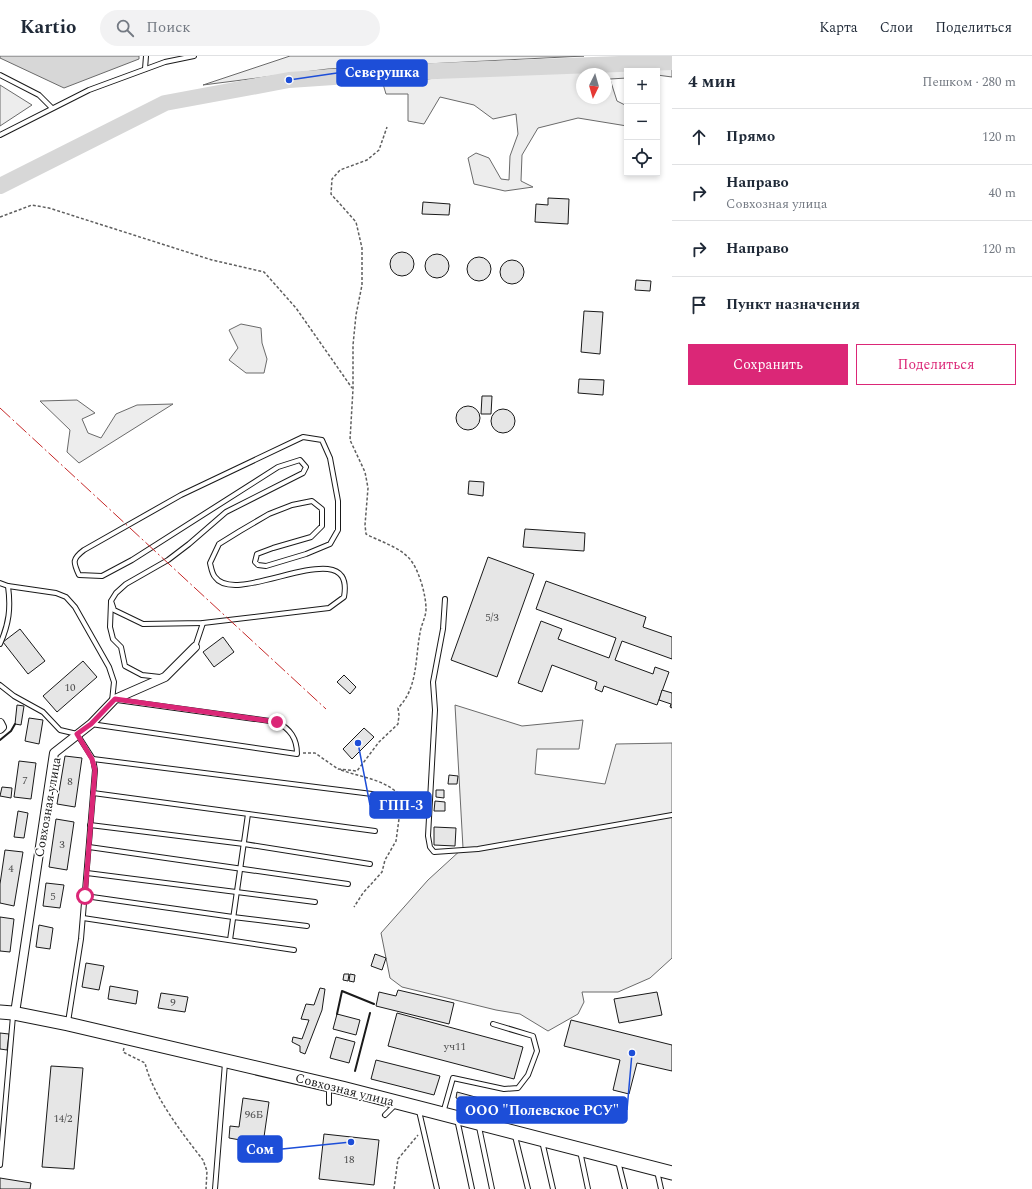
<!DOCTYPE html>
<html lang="ru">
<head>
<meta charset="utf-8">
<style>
  body { margin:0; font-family:Spectral,serif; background:#f2f2f3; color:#1f2937 }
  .controls { position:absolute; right:12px; top:12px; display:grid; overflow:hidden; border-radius:0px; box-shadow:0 2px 6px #0003 }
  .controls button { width:36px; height:36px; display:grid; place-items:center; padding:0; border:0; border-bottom:1px solid #e0e1e3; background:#fff; color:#1f2937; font:20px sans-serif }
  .compass { position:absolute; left:576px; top:12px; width:36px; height:36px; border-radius:50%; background:#fff; box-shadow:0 2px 6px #0003; rotate:185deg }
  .stop { position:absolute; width:12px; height:12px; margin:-9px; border:3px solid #db2777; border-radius:50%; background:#fff }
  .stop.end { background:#db2777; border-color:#fff; box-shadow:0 1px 4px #0008 }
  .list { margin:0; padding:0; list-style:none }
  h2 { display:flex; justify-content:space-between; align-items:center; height:52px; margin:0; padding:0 16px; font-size:17px }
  h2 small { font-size:13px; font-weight:400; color:#747a83 }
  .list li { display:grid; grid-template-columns:26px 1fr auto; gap:12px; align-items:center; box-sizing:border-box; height:56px; padding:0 16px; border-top:1px solid #e0e1e3 }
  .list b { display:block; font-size:15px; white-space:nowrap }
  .list p { margin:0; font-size:13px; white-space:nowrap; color:#747a83 }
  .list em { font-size:13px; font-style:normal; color:#747a83 }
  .actions { display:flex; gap:8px; padding:12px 16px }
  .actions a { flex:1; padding:9px 0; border:1px solid #db2777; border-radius:0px; text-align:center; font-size:14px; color:#db2777 }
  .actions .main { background:#db2777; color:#fff }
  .icon { flex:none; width:22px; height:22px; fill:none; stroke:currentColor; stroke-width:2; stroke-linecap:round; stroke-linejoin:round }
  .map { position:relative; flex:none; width:672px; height:1133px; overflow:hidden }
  header { display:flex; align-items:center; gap:24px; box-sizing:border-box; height:56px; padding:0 20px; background:#fff; border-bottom:1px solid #e0e1e3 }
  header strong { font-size:19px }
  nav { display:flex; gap:22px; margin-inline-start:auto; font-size:14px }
  .search { width:280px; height:36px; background:#f2f2f3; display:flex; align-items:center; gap:10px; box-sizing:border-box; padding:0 14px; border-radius:22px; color:#747a83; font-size:15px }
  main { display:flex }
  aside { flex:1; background:#fff }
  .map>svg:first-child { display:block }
</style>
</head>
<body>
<header>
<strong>Kartio</strong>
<div class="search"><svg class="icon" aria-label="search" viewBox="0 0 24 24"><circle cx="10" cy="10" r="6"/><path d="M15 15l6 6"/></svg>Поиск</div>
<nav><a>Карта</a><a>Слои</a><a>Поделиться</a></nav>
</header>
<main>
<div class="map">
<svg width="672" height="1133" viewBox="0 0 672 1133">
  <rect width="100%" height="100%" fill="#fff"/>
  <g fill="#ededed" stroke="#6a6a6a" fill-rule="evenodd">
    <path d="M 290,0 L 584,0 L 328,13 L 203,29 Z"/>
    <path d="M 672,12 L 672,21 L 657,19 L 657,15 L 627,15 L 627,22 L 610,23 L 617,45 L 627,50 L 627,70 L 578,62 L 538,72 L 522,99 L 521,125 L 533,131 L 505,135 L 474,128 L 468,102 L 476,97 L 489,102 L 501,123 L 509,124 L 510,100 L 518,78 L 516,58 L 493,63 L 474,49 L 440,41 L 424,68 L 408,65 L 408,38 L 386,38 L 383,28 L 462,19 ZM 582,18 L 606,18 L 606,42 L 582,42 Z"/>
    <path d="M 0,29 L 32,49 L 0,70 Z"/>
    <path d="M 241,268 L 261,272 L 262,287 L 267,303 L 264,317 L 246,317 L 229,304 L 238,292 L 229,274 Z"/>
    <path d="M 77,344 L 95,357 L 82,363 L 88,377 L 101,382 L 116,358 L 137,349 L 173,348 L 79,407 L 67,396 L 70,374 L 40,345 Z"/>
    <path d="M 455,649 L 522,670 L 583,664 L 579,693 L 537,693 L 535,718 L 605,728 L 616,688 L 672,687 L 672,902 L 650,922 L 618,936 L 582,936 L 584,946 L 578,958 L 548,975 L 520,958 L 496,954 L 402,931 L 390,922 L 381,877 L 428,824 L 463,792 Z"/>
  </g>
  <path fill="#d7d7d7" stroke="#6a6a6a" d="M 0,0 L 139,0 L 139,3 L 64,32 L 0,2 Z"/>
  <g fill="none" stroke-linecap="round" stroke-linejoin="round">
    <path stroke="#d7d7d7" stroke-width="16" d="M 0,130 L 165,47 L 289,24 L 408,16 L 672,6"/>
  </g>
  <g fill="#e6e6e6" stroke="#1a1a1a">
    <path d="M 548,142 L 569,143 L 568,168 L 535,166 L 536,148 L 548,149 Z"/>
    <path d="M 423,146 L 450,148 L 449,159 L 422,158 Z"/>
    <circle cx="402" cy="208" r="12"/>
    <circle cx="437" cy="210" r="12"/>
    <circle cx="479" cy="213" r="12"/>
    <circle cx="512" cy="216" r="12"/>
    <path d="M 636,224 L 651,225 L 650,235 L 635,234 Z"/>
    <path d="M 584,255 L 603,256 L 600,298 L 581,296 Z"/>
    <path d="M 579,323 L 604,324 L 603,339 L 578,337 Z"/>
    <path d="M 482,340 L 492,340 L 491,358 L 481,358 Z"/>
    <circle cx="468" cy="362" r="12"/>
    <circle cx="503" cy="365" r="12"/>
    <path d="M 469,425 L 484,426 L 483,440 L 468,438 Z"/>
    <path d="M 525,473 L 585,477 L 584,495 L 523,491 Z"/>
    <path d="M 488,501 L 534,518 L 497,621 L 451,604 Z"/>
    <path d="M 546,525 L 646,561 L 643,571 L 672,581 L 672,603 L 622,585 L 615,604 L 653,618 L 655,611 L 669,616 L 657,649 L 604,630 L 602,636 L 595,633 L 597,626 L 552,609 L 542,636 L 518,627 L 541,565 L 562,573 L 558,583 L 609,602 L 616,582 L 536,553 Z"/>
    <path d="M 20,573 L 45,605 L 28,618 L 3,586 Z"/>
    <path d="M 223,581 L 234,596 L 214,611 L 203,596 Z"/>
    <path d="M 83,605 L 97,621 L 57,656 L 43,640 Z"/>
    <path d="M 344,619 L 356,631 L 350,638 L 337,626 Z"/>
    <path d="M 662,634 L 672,637 L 672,652 L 670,651 L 671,648 L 659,644 Z"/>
    <path d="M 17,649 L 24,650 L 21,669 L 15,668 Z"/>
    <path d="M 29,662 L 43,664 L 39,688 L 25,685 Z"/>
    <path d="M 364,672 L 374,681 L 352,703 L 343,693 Z"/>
    <path d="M 65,700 L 82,702 L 75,751 L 57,748 Z"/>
    <path d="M 19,705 L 36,707 L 31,743 L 14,741 Z"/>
    <path d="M 449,719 L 458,720 L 457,728 L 448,728 Z"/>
    <path d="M 2,731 L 12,732 L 11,742 L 0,740 Z"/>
    <path d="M 436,734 L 444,734 L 444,742 L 436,741 Z"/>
    <path d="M 435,745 L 445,746 L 445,755 L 434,755 Z"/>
    <path d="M 18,755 L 28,757 L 24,782 L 14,781 Z"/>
    <path d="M 56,763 L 74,766 L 67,814 L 49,811 Z"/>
    <path d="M 434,771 L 456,772 L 455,790 L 434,789 Z"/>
    <path d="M 5,794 L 23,796 L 14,850 L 0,847 L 0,828 Z"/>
    <path d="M 46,827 L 64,829 L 60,852 L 43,850 Z"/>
    <path d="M 0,861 L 14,863 L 10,896 L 0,895 Z"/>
    <path d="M 39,869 L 53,872 L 50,893 L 36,891 Z"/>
    <path d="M 375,898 L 386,902 L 382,914 L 371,910 Z"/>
    <path d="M 86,907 L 104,910 L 99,934 L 82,931 Z"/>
    <path d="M 344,918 L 349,918 L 348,925 L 343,924 Z"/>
    <path d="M 350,918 L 355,919 L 354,926 L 349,925 Z"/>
    <path d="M 110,930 L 138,935 L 136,948 L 108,943 Z"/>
    <path d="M 320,932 L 325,933 L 322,954 L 305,998 L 300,996 L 300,990 L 292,986 L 293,981 L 302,983 L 309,964 L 301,963 L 306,948 L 314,949 Z"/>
    <path d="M 398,934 L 454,947 L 449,968 L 376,950 L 379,936 L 396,940 Z"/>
    <path d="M 657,936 L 662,959 L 619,967 L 614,943 Z"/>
    <path d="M 161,937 L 188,941 L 185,956 L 158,952 Z"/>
    <path d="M 397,957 L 523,991 L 514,1023 L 388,990 Z"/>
    <path d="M 337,958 L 360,964 L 356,979 L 333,973 Z"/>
    <path d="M 571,964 L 672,989 L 672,1015 L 637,1007 L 629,1038 L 613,1034 L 620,1004 L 564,990 Z"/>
    <path d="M 0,977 L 9,978 L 7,994 L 0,993 Z"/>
    <path d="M 336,981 L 355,986 L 349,1007 L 330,1002 Z"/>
    <path d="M 376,1004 L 440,1020 L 434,1039 L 371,1023 Z"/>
    <path d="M 51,1010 L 83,1012 L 74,1113 L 42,1111 Z"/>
    <path d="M 457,1036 L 479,1042 L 478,1048 L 456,1042 Z"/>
    <path d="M 243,1042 L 269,1046 L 263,1088 L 229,1082 L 230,1070 L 239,1071 Z"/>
    <path d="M 324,1078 L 379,1084 L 374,1129 L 319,1123 Z"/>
    <path d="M 0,1122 L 31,1127 L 30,1133 L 0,1133 Z"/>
  </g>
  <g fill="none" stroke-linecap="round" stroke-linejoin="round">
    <g stroke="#1a1a1a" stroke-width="6">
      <g id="lane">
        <path d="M 145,13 L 146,0"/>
        <path d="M 0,19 L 39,39 L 52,52"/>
        <path d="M 0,79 L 89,34 L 165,6 L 194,0"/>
        <path d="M 303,381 L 322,384 L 330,402 L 338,445 L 338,474 L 330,488 L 306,498 L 266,510 L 258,509 L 255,506 L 257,498 L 273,492 L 311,481 L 322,470 L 322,453 L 312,445 L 292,449 L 269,458 L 240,475 L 219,488 L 210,507 C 211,511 212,518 215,521 C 237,553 356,473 344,541 L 329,552 L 203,567 L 143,568 L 114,554 L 111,545 L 116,537 L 126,528 L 168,504 L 189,488 L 226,456 L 303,417 L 306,411 L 300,404 L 278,411 L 132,504 L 102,520 L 79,519 C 73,506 72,503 84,494 L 181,439 Z"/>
        <path d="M 0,527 L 8,530 L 56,537 L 66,541 L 75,551 L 109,611 L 114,626 L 112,645"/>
        <path d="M 445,543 L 443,573 L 433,626 L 435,654 L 428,780 L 430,791 L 434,796 L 478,793 L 672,759"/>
        <path d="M 111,546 L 110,571 L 113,583 L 121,591 L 125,610 L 142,619 L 160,621"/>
        <path d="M 0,588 C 9,568 11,552 8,530"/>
        <path d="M 195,591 L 203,567"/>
        <path d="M 0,629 L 14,640 L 43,656 L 60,674 L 77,678 L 93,703 L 95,714 L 81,883 L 68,966"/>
        <path d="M 91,668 L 297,698 C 297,682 290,673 277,666 L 117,644"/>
        <path d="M 93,703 L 372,738"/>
        <path d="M 93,737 L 375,775"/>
        <path d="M 90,769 L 244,788 L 370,808"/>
        <path d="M 89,791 L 348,828"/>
        <path d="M 87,817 L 315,846"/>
        <path d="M 85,840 L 233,861 L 307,870"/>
        <path d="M 83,862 L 294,894"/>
        <path d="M 230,884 L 248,758"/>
        <path d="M 329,1031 L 329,1047"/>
        <path d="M 419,1055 L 437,1133"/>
        <path d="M 443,1057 L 453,1022 L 504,1033 L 518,1032 L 528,1019 L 537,995 L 533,980 L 493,968"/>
        <path d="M 385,1059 L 396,1048"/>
        <path d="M 457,1063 L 472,1133"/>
        <path d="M 479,1071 L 492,1133"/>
        <path d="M 515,1080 L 528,1133"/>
        <path d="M 542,1085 L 553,1133"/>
        <path d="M 580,1095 L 588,1133"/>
        <path d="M 618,1105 L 625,1133"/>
        <path d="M 0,1109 L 13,960"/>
        <path d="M 657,1115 L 661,1133"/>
        <path d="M 215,1133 L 225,1007"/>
      </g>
    </g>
    <g stroke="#1a1a1a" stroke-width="10">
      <g id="street">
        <path d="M 0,667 L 2,671 L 0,673"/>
        <path d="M 15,957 L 54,697 L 91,668 L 115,643 L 165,621 L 195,591"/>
      </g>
    </g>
    <g stroke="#1a1a1a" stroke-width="15">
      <path id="primary" d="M 0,956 L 13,957 L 68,968 L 342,1032 L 672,1117"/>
    </g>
    <g stroke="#5f5f5f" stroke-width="1.5" stroke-dasharray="3 2" stroke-linecap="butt">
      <path d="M 0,161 L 32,149 L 49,152 L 212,204 L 264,216 L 296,252 L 352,332"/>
      <path d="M 303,697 L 315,697 L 338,713 L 357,715 L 379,686 L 398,668 L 399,659 L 398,652 C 418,632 415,603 420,577 C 421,569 426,561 426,553 C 426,539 419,513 409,502 C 397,490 381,486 366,478 L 365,469 L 368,432 L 365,416 L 350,384 L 353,333 L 353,289 L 356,259 L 362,229 L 362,192 L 356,166 L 331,138 L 332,123 L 340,114 L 367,104 L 379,94 L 387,71"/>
      <path d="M 341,714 C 363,722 385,723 402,741 L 396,785 L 385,804 L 382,816 L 363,837 L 354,851"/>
      <path d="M 124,992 L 123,996 L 145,1007 C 153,1040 182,1077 203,1104 L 207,1115 L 206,1133"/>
      <path d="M 394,1133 L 398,1103 L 418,1079"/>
    </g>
    <use href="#lane" stroke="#fff" stroke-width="4"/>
    <use href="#street" stroke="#fff" stroke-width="8"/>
    <use href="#primary" stroke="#fff" stroke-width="13"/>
    <g stroke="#1a1a1a" stroke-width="2">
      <path d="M 0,684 L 11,675 L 15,668"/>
      <path d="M 337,958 L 342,935 L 374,948"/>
      <path d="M 355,1015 L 370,957"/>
    </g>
    <path stroke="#c62828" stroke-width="1" stroke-dasharray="14 3 2 3" stroke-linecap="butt" d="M 0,352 L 326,653"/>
  </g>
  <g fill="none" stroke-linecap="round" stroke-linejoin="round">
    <path stroke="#db2777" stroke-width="5" d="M 85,840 L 95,714 L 92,703 L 77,678 L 91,668 L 115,643 L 277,666"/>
  </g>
  <g text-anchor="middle" stroke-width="3" stroke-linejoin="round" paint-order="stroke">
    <g font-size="11" fill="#4d4d4d">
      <text x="492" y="565">5/3</text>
      <text x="70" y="635">10</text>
      <text x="25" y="728">7</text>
      <text x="70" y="729">8</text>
      <text x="62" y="792">3</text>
      <text x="11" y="816">4</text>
      <text x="53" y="844">5</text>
      <text x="173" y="950">9</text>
      <text x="455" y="994">уч11</text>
      <text x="254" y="1062">96Б</text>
      <text x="63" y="1066">14/2</text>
      <text x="349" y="1107">18</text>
    </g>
    <g font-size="13" fill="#1a1a1a" stroke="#fff">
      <text transform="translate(47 751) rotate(-80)" y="5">Совхозная улица</text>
      <text transform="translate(345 1033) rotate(14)" y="5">Совхозная улица</text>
    </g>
  </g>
  <path fill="none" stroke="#1d4ed8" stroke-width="1.5" d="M289 24L337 17M358 687L370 749M632 997L627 1054M351 1086L282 1093"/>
  <g fill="#1d4ed8" stroke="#fff" stroke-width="1.5">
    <circle cx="289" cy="24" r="4"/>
    <circle cx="358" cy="687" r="4"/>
    <circle cx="632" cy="997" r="4"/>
    <circle cx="351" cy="1086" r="4"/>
  </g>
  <g fill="#1d4ed8" stroke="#1d4ed8" stroke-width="1.5">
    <rect x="337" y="4" width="90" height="26" rx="4"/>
    <rect x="370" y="736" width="61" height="26" rx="4"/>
    <rect x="457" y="1041" width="170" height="26" rx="4"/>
    <rect x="238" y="1080" width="44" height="26" rx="4"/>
  </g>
  <g font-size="14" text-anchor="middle" font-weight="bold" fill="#fff">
    <text x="382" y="21">Северушка</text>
    <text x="401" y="754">ГПП-3</text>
    <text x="542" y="1059">ООО "Полевское РСУ"</text>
    <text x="260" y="1098">Сом</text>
  </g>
</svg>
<div class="controls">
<button>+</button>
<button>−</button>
<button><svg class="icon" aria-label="locate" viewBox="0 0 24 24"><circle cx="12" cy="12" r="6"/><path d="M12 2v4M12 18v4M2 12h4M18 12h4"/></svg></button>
</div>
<svg class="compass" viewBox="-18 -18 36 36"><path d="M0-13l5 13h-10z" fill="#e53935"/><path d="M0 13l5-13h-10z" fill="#747a83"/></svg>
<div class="stop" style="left:85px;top:840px"></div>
<div class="stop end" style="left:277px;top:666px"></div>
</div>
<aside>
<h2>4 мин<small>Пешком · 280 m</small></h2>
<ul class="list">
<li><svg class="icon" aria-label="ahead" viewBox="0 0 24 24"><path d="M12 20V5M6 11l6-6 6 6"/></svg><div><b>Прямо</b></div><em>120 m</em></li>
<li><svg class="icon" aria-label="right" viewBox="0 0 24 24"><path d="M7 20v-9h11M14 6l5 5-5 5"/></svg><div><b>Направо</b><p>Совхозная улица</p></div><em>40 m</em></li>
<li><svg class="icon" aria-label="right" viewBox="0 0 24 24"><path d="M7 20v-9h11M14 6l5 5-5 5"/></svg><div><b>Направо</b></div><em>120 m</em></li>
<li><svg class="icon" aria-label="arrive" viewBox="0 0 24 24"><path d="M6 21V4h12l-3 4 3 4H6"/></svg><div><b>Пункт назначения</b></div></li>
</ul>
<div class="actions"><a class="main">Сохранить</a><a>Поделиться</a></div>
</aside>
</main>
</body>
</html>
